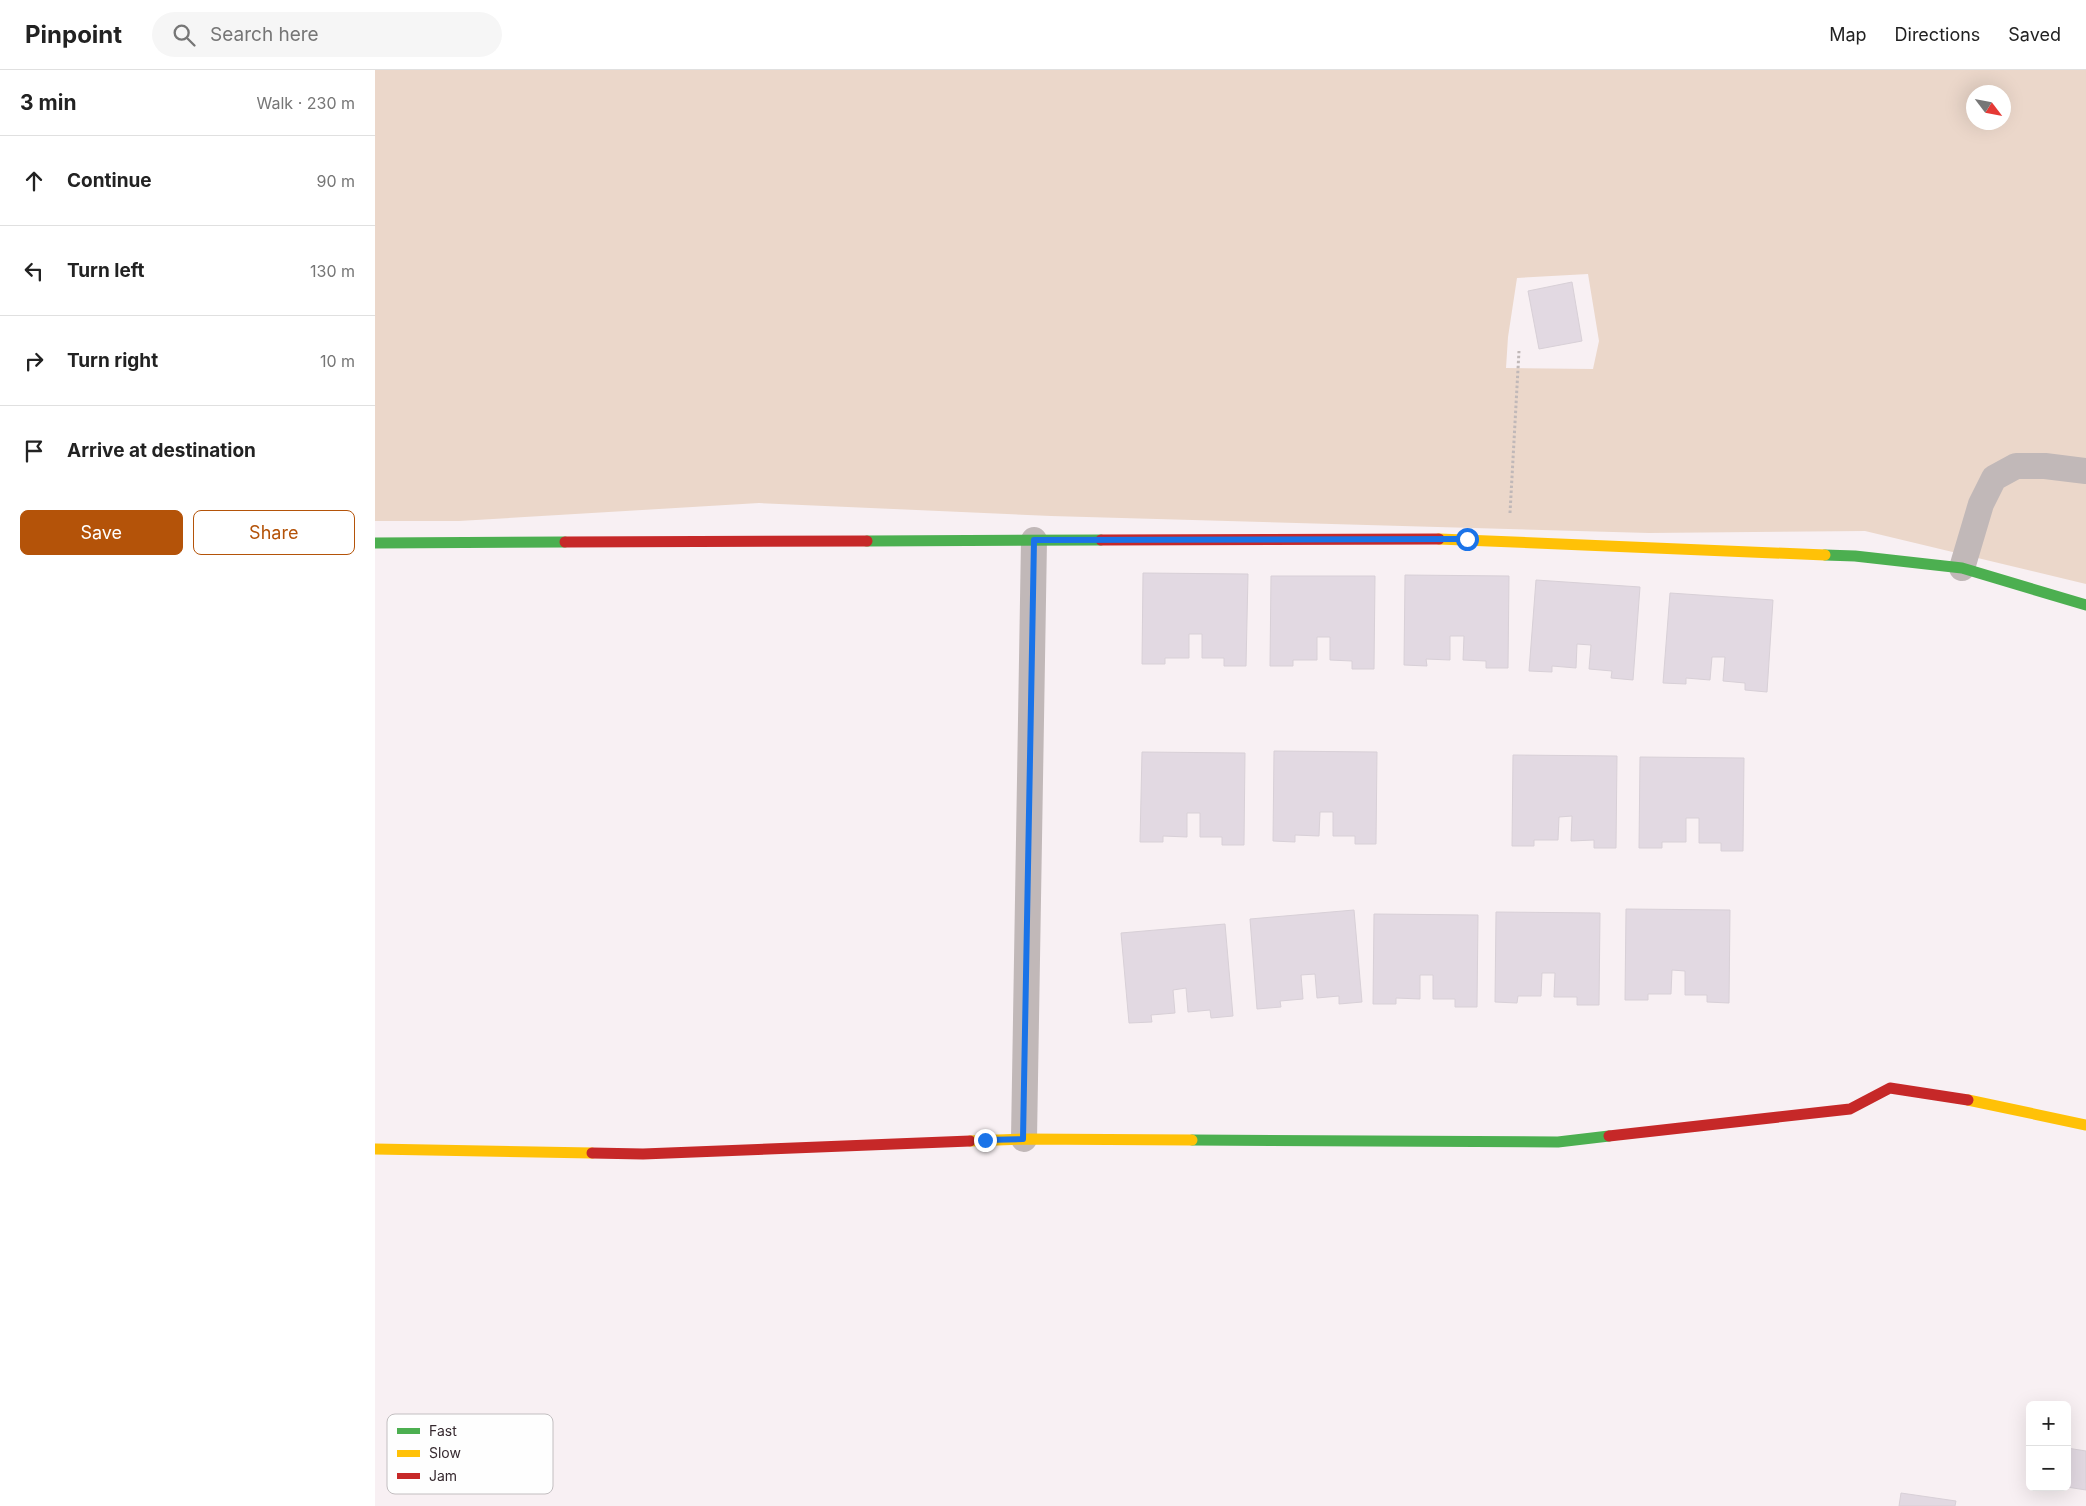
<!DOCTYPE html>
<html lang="en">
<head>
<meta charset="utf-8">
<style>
  body { margin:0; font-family:Inter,sans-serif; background:#f6f6f6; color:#222 }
  .controls { position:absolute; right:15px; bottom:15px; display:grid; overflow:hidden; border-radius:8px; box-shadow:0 5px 20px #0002 }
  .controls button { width:45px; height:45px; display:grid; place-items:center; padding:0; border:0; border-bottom:1px solid #e0e0e0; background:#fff; color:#222; font:25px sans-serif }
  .compass { position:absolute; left:1591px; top:15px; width:45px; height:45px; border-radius:50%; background:#fff; box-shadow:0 5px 20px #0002; rotate:122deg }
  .stop { position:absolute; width:15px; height:15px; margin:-11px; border:4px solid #1a73e8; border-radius:50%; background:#fff }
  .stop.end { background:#1a73e8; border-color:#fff; box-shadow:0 1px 5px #0008 }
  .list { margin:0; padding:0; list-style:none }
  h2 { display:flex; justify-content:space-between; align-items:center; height:65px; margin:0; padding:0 20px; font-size:21px }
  h2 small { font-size:16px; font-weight:400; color:#767676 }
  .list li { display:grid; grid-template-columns:32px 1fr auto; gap:15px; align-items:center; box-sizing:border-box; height:90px; padding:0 20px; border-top:1px solid #e0e0e0 }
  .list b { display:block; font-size:19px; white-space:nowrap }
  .list em { font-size:16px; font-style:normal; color:#767676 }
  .actions { display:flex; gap:10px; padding:15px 20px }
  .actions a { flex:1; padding:11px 0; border:1px solid #b45309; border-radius:8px; text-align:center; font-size:18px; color:#b45309 }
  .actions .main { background:#b45309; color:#fff }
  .icon { flex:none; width:28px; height:28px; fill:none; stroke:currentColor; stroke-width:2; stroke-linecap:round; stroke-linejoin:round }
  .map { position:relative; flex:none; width:1711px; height:1436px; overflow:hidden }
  header { display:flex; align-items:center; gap:30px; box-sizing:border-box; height:70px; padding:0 25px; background:#fff; border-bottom:1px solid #e0e0e0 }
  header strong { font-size:24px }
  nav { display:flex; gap:28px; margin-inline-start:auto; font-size:18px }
  .search { width:350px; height:45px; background:#f6f6f6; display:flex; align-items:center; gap:12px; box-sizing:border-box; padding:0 18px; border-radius:28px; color:#767676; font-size:19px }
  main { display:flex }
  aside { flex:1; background:#fff }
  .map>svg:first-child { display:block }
</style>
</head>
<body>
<header>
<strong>Pinpoint</strong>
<div class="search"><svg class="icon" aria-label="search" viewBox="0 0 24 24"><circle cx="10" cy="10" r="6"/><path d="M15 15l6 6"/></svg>Search here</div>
<nav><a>Map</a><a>Directions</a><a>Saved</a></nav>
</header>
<main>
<aside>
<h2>3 min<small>Walk · 230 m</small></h2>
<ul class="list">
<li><svg class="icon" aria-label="ahead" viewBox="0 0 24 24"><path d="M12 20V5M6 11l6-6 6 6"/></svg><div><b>Continue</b></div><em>90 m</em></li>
<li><svg class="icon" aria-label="left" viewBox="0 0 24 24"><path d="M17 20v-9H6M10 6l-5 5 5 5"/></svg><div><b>Turn left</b></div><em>130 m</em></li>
<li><svg class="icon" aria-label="right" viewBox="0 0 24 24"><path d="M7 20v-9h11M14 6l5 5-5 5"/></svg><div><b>Turn right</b></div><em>10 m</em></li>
<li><svg class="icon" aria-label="arrive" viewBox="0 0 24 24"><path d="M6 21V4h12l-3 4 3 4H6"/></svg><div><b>Arrive at destination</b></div></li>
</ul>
<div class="actions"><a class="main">Save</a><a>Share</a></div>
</aside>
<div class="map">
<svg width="1711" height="1436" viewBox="0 0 1711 1436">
  <rect width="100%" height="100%" fill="#f8f0f3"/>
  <path fill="#ebd7ca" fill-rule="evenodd" d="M 0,0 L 1711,0 L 1711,514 L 1490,461 L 1274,463 L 676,446 L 384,433 L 84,451 L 0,451 ZM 1598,22 L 1628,22 L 1628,52 L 1598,52 ZM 1213,204 L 1224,271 L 1218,299 L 1131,298 L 1133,267 L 1142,208 Z"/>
  <g fill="#e2d9e2" stroke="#d8d0d7">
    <path d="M 1197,212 L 1207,271 L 1164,279 L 1153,221 Z"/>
    <path d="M 768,503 L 873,504 L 871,596 L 849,596 L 849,588 L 827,588 L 827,564 L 814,564 L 814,588 L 790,588 L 790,594 L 767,594 Z"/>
    <path d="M 1030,505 L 1134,506 L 1133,598 L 1111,598 L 1111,591 L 1088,590 L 1089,566 L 1075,566 L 1075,590 L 1051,589 L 1052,596 L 1029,595 Z"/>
    <path d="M 896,506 L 1000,506 L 999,599 L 977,599 L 977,591 L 955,590 L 955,567 L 942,567 L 942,590 L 918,590 L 918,596 L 895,596 Z"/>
    <path d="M 1161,510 L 1265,517 L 1258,610 L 1236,608 L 1237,601 L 1214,599 L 1216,575 L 1202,574 L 1201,598 L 1177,596 L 1177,602 L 1154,601 Z"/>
    <path d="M 1295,523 L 1398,530 L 1392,622 L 1370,620 L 1370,613 L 1348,611 L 1350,587 L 1337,587 L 1335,610 L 1311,608 L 1311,614 L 1288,613 Z"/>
    <path d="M 899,681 L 1002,682 L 1001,774 L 980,774 L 980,766 L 958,766 L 958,742 L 945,742 L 944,766 L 920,765 L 920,772 L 898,771 Z"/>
    <path d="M 767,682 L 870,683 L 869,775 L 847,775 L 847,767 L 825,767 L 825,743 L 812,743 L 812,767 L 788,766 L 788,772 L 765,772 Z"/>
    <path d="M 1138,685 L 1242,686 L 1241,778 L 1219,778 L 1219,770 L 1196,771 L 1197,746 L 1184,747 L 1183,770 L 1159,770 L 1159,776 L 1137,776 Z"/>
    <path d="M 1265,687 L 1369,688 L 1368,781 L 1346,781 L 1346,773 L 1324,773 L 1324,748 L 1311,748 L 1311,772 L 1287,772 L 1287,778 L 1264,778 Z"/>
    <path d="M 1251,839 L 1355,840 L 1354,933 L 1332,932 L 1332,925 L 1310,925 L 1310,901 L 1297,900 L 1296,924 L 1273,924 L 1273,930 L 1250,930 Z"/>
    <path d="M 979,840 L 987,932 L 964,934 L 964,926 L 942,928 L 940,904 L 926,905 L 928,929 L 905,931 L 906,937 L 882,939 L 875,849 Z"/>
    <path d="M 1121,842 L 1225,843 L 1224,935 L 1202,935 L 1202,927 L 1179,927 L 1180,903 L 1167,903 L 1166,926 L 1143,926 L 1142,933 L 1120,932 Z"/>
    <path d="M 999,844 L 1103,845 L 1102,937 L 1080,937 L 1080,929 L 1058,929 L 1058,905 L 1045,905 L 1045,929 L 1021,928 L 1021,934 L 998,934 Z"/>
    <path d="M 850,854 L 858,946 L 836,948 L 835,940 L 813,942 L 811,918 L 798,920 L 800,943 L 776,945 L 777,952 L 754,953 L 746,863 Z"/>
    <path d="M 1692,1378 L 1711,1381 L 1711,1420 L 1692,1417 Z"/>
    <path d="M 1526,1423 L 1581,1431 L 1580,1436 L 1524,1436 Z"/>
  </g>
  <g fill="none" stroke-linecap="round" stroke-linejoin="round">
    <path stroke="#c0b8b8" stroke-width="3" stroke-dasharray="2.5 2.5" stroke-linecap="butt" d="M 1135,443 L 1144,281"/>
    <g stroke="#c1b8b8" stroke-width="26">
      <path d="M 1587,498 L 1606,434 L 1619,408 L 1641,396 L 1670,396 L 1711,401"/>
      <path d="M 649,1069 L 659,470"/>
    </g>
    <g stroke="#4caf50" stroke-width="11">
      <path d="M 492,471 L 726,470"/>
      <path d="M 0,473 L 190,472"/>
      <path d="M 1450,485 L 1480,486 L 1587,498 L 1711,535"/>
      <path d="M 817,1070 L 1183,1072 L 1234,1066"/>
    </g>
    <g stroke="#ffc107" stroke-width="11">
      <path d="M 1064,469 L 1450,485"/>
      <path d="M 1593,1030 L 1711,1055"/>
      <path d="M 595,1071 L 649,1069 L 817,1070"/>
      <path d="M 0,1079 L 217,1083"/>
    </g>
    <g stroke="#c62828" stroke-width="11">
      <path d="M 726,470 L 1064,469"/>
      <path d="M 190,472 L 492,471"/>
      <path d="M 1234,1066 L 1475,1039 L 1515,1018 L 1593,1030"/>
      <path d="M 217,1083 L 268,1084 L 595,1071"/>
    </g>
  </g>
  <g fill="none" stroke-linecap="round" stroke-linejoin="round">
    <path stroke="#1a73e8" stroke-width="6" d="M 610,1070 L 648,1069 L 659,470 L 1092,469"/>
  </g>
  <rect x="12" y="1344" width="166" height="80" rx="8" fill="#fefefe" stroke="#c2bec0" stroke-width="1"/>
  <rect x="22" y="1358" width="23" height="6" fill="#4caf50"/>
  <rect x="22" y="1380" width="23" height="7" fill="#ffc107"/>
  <rect x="22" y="1403" width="23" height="6" fill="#c62828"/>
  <g font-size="14" fill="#36292f">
    <text x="54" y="1366">Fast</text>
    <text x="54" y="1388">Slow</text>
    <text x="54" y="1411">Jam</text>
  </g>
</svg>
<div class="controls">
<button>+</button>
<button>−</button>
</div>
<svg class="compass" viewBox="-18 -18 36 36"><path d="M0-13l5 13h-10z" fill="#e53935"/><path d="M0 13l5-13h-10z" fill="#767676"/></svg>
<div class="stop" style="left:1092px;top:469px"></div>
<div class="stop end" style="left:610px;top:1070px"></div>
</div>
</main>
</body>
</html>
